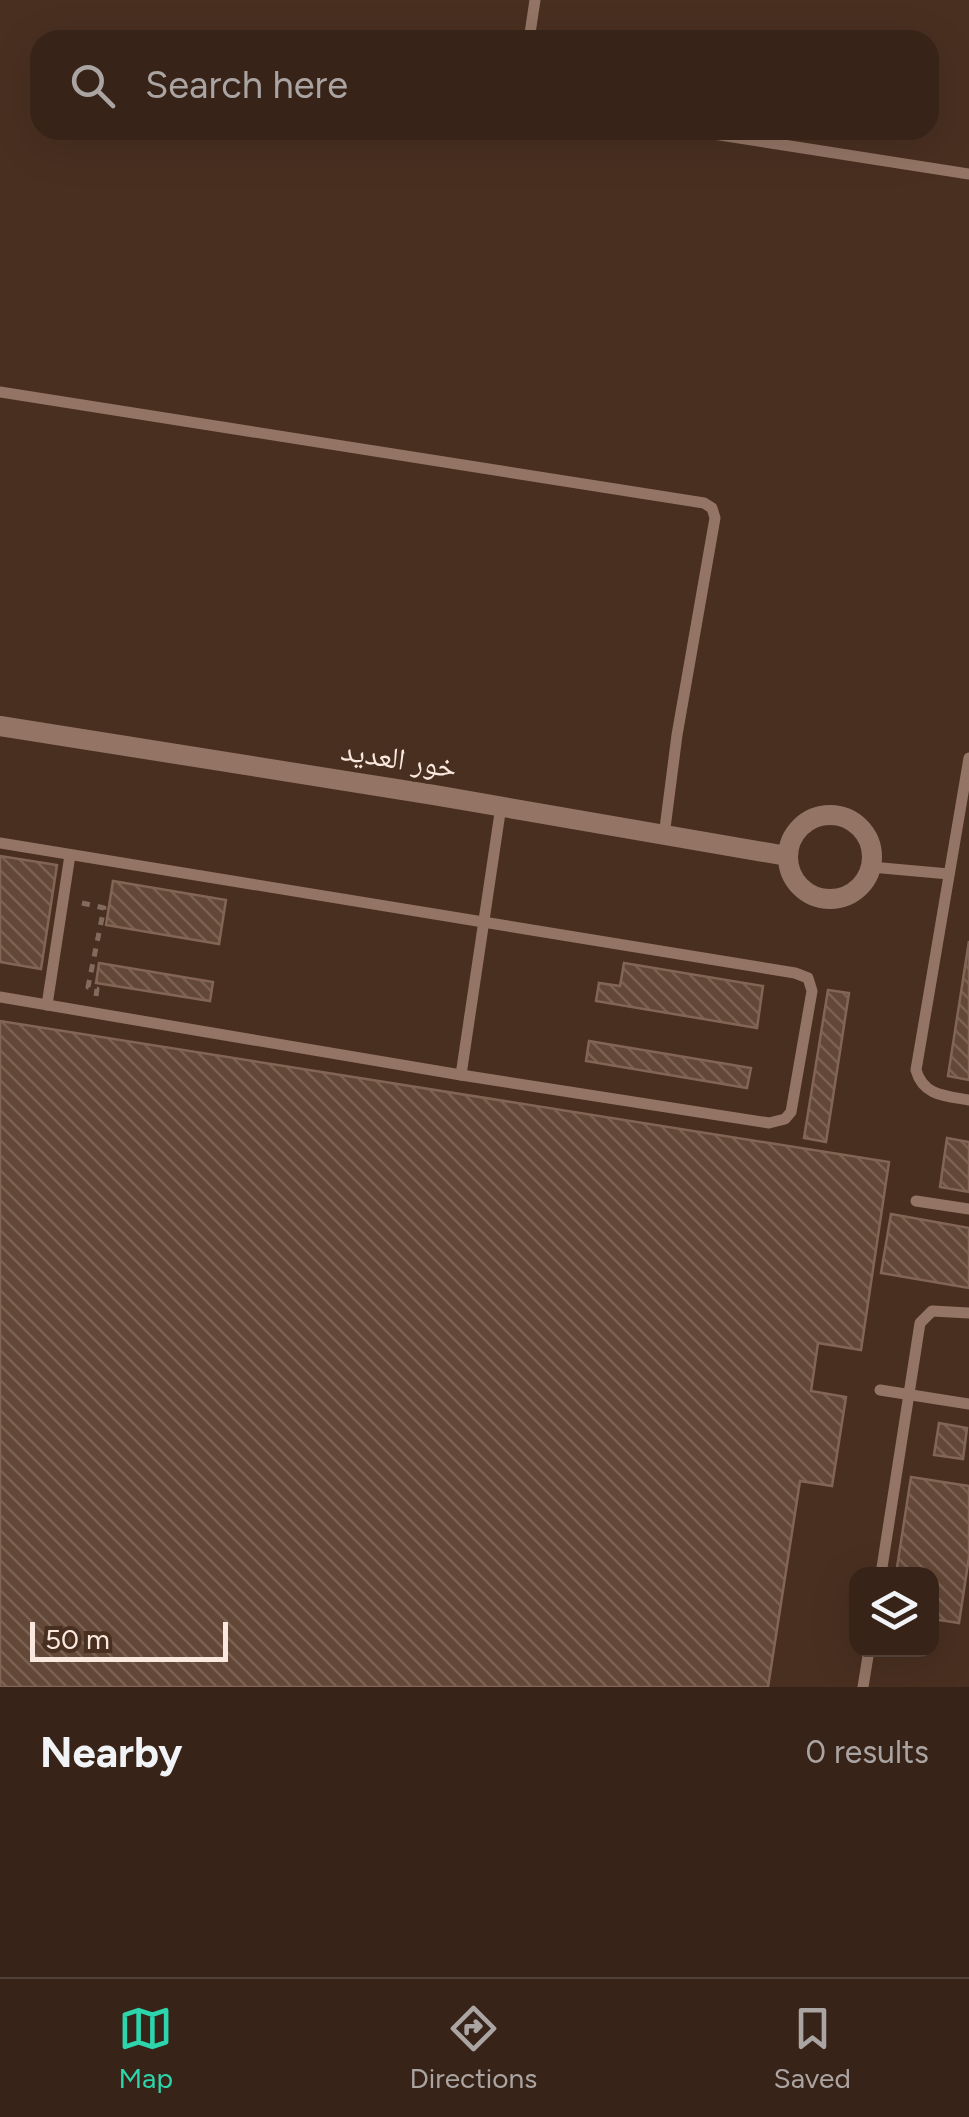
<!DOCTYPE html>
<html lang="en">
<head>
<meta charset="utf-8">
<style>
  body { margin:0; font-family:Figtree,"Noto Naskh Arabic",sans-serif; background:#3e2b21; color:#f1f3f6 }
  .controls { position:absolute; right:30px; bottom:30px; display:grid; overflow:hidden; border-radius:20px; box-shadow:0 10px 40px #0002 }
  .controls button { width:90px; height:90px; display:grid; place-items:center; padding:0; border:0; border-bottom:2px solid #514037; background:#372318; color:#f1f3f6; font:50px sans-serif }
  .scale { position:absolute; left:30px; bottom:25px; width:198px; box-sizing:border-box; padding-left:10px; border:5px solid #fae8df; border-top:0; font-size:28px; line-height:35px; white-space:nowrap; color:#fae8df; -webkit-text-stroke:8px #492f20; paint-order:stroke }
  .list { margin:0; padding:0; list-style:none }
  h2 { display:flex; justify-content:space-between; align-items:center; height:130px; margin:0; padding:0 40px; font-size:42px }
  h2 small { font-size:32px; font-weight:400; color:#aaa4a2 }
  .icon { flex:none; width:55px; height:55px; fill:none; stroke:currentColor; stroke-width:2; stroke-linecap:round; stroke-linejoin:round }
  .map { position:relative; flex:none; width:969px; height:1687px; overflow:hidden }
  .search { position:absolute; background:#372318; box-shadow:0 10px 40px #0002; left:30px; right:30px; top:30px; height:110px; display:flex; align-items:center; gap:25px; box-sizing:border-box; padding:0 35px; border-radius:30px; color:#aaa4a2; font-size:38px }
  .sheet { height:290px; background:#372318 }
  nav { display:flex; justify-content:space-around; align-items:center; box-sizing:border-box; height:140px; border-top:2px solid #514037; background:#372318; font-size:28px; color:#aaa4a2 }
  nav a { display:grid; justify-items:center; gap:5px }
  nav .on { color:#2cd5ab }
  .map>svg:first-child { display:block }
</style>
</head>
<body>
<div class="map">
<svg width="969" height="1687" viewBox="0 0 969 1687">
  <defs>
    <pattern id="building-back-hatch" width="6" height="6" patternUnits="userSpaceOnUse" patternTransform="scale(2.5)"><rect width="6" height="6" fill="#634737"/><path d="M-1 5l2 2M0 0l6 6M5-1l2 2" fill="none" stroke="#7a6254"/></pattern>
  </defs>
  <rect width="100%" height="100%" fill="#492f20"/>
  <g fill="url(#building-back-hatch)" stroke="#836555" stroke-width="2.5">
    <path d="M 0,856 L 57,865 L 41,969 L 0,962 Z"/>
    <path d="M 113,881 L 226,900 L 219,944 L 106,925 Z"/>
    <path d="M 969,941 L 969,1080 L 948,1076 Z"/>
    <path d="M 99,963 L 213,982 L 210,1001 L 96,983 Z"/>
    <path d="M 624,963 L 763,986 L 757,1028 L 596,1001 L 599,983 L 620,986 Z"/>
    <path d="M 828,990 L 849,993 L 826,1142 L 804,1138 Z"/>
    <path d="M 0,1021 L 889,1162 L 861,1350 L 818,1343 L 811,1391 L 846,1397 L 832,1486 L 800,1481 L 768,1687 L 0,1687 Z"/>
    <path d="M 589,1041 L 751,1068 L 747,1088 L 586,1061 Z"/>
    <path d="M 947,1138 L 969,1142 L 969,1192 L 940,1187 Z"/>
    <path d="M 891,1214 L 969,1228 L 969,1288 L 881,1273 Z"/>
    <path d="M 939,1423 L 967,1428 L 963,1459 L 934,1455 Z"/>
    <path d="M 911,1477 L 969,1486 L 969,1557 L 959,1623 L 932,1619 L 932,1574 L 896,1574 Z"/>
  </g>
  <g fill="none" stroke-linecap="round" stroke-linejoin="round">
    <path stroke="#826b5e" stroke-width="5" stroke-dasharray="8 8" stroke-linecap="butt" d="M 82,903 L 104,908 L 88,987 L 97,989 L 96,996"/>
    <g stroke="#947565" stroke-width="11">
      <path d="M 529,40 L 535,0"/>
      <path d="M 688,130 L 969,174"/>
      <path d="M 0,392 L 704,503 L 712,508 L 715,518 L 677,735 L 664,836"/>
      <path d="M 969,758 L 916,1070 C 923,1096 946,1096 969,1100"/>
      <path d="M 0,843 L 795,973 L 808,978 L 812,991 L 791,1112 L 785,1119 L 769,1123 L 461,1075 L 0,997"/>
      <path d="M 871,867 L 949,874"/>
      <path d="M 47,1005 L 70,855"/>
      <path d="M 461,1075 L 501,806"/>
      <path d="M 916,1201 L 969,1209"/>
      <path d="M 880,1390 L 969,1404"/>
      <path d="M 881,1574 L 920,1323 L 932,1311 L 969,1313"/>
      <path d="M 863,1687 L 869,1650"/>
    </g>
    <g stroke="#947565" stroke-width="20">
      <path d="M 0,726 L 434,795 L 787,856"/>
      <circle cx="830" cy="857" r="42"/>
    </g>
  </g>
  <g text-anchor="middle" stroke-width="8" stroke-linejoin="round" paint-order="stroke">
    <g font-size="30" fill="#fae8df" stroke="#492f20">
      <text transform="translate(399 759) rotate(9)" y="10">خور العديد</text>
    </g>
  </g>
</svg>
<div class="controls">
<button><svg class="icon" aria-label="layers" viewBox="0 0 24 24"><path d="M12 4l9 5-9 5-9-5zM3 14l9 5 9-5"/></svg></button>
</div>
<div class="scale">50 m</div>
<div class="search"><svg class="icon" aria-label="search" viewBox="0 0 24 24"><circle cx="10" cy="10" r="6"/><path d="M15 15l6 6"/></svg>Search here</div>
</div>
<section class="sheet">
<h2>Nearby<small>0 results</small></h2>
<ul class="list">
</ul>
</section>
<nav>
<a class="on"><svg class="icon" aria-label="map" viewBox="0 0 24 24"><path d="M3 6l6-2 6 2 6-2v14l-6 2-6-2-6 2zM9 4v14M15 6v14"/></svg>Map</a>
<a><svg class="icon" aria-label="directions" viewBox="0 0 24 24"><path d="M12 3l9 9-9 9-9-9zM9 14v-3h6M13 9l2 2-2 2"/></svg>Directions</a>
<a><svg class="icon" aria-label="saved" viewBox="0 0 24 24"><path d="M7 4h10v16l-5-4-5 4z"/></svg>Saved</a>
</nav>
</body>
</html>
